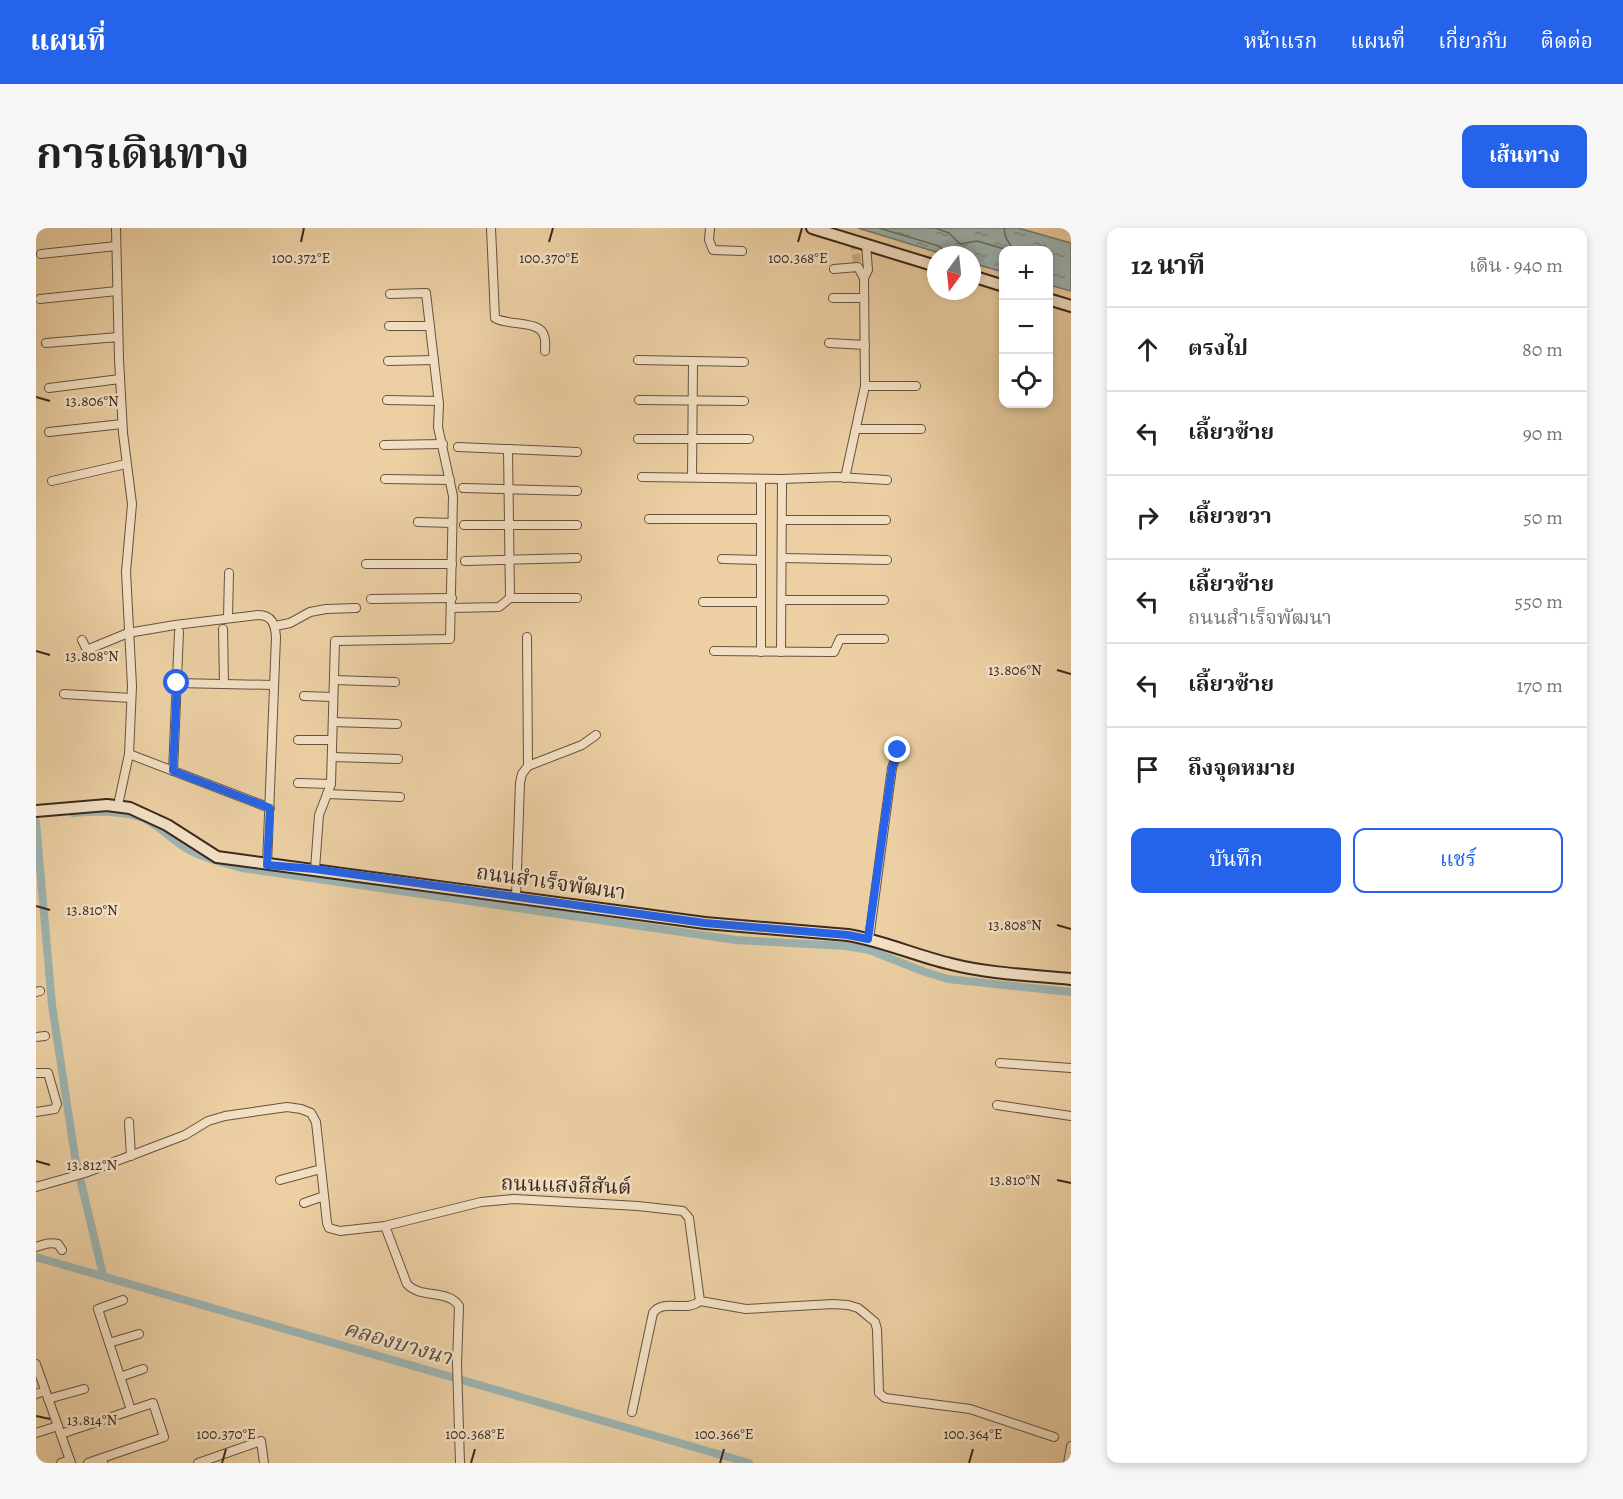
<!DOCTYPE html>
<html lang="th">
<head>
<meta charset="utf-8">
<style>
  body { margin:0; font-family:Alegreya,"Noto Serif Thai",serif; background:#f6f6f6; color:#222 }
  .controls { position:absolute; right:18px; top:18px; display:grid; overflow:hidden; border-radius:12px; box-shadow:0 3px 9px #0003 }
  .controls button { width:54px; height:54px; display:grid; place-items:center; padding:0; border:0; border-bottom:2px solid #e0e0e0; background:#fff; color:#222; font:30px sans-serif }
  .compass { position:absolute; left:891px; top:18px; width:54px; height:54px; border-radius:50%; background:#fff; box-shadow:0 3px 9px #0003; rotate:195deg }
  .stop { position:absolute; width:18px; height:18px; margin:-14px; border:4px solid #2563eb; border-radius:50%; background:#fff }
  .stop.end { background:#2563eb; border-color:#fff; box-shadow:0 2px 6px #0008 }
  .list { margin:0; padding:0; list-style:none }
  h2 { display:flex; justify-content:space-between; align-items:center; height:78px; margin:0; padding:0 24px; font-size:26px }
  h2 small { font-size:20px; font-weight:400; color:#767676 }
  .list li { display:grid; grid-template-columns:39px 1fr auto; gap:18px; align-items:center; box-sizing:border-box; height:84px; padding:0 24px; border-top:2px solid #e0e0e0 }
  .list b { display:block; font-size:22px; white-space:nowrap }
  .list p { margin:0; font-size:20px; white-space:nowrap; color:#767676 }
  .list em { font-size:20px; font-style:normal; color:#767676 }
  .actions { display:flex; gap:12px; padding:18px 24px }
  .actions a { flex:1; padding:14px 0; border:2px solid #2563eb; border-radius:12px; text-align:center; font-size:21px; color:#2563eb }
  .actions .main { background:#2563eb; color:#fff }
  .icon { flex:none; width:33px; height:33px; fill:none; stroke:currentColor; stroke-width:2; stroke-linecap:round; stroke-linejoin:round }
  .map { position:relative; flex:none; width:1035px; height:1235px; overflow:hidden; border-radius:12px }
  header { display:flex; align-items:center; gap:36px; box-sizing:border-box; height:84px; padding:0 30px; background:#2563eb; color:#fff }
  header strong { font-size:28px }
  nav { display:flex; gap:33px; margin-inline-start:auto; font-size:21px }
  .intro { display:flex; align-items:center; justify-content:space-between; box-sizing:border-box; height:144px; padding:0 36px }
  h1 { margin:0; font-size:42px }
  .button { padding:15px 27px; border-radius:12px; background:#2563eb; color:#fff; font-size:21px; font-weight:700 }
  main { display:flex; gap:36px; padding:0 36px }
  aside { flex:1; background:#fff; border-radius:12px; box-shadow:0 3px 9px #0003 }
  .map>svg:first-child { display:block }
</style>
</head>
<body>
<header>
<strong>แผนที่</strong>
<nav><a>หน้าแรก</a><a>แผนที่</a><a>เกี่ยวกับ</a><a>ติดต่อ</a></nav>
</header>
<div class="intro"><h1>การเดินทาง</h1><a class="button">เส้นทาง</a></div>
<main>
<div class="map">
<svg width="1035" height="1235" viewBox="0 0 1035 1235">
  <defs>
    <pattern id="water-ripples" width="26" height="14" patternUnits="userSpaceOnUse" patternTransform="scale(1.5)"><rect width="26" height="14" fill="#9cb4b1"/><path d="M2 4q2-2 4 0t4 0M15 11q2-2 4 0t4 0" fill="none" stroke="#80928f"/></pattern>
  </defs>
  <rect width="100%" height="100%" fill="#ecd0a4"/>
  <filter id="stains"><feTurbulence type="fractalNoise" baseFrequency=".00333" numOctaves="4"/><feColorMatrix values="0 0 0 0 .2 0 0 0 0 .09 0 0 0 0 .02 0 0 0 .5 -.17"/></filter>
  <radialGradient id="worn" r=".72"><stop offset=".6" stop-color="#630" stop-opacity="0"/><stop offset="1" stop-color="#630" stop-opacity=".3"/></radialGradient>
  <path fill="url(#water-ripples)" stroke="#747c75" stroke-width="1.5" d="M 822,0 L 982,0 L 1035,15 L 1035,63 L 1013,57 L 1012,22 L 968,22 L 967,44 L 936,35 L 936,27 L 910,27 Z"/>
  <g fill="none" stroke-linecap="round" stroke-linejoin="round">
    <g stroke="#6a6e66" stroke-width="1.5">
      <path d="M 843,0 L 903,18 L 907,22 L 908,27"/>
      <path d="M 899,0 L 913,5 L 924,16 L 941,13 L 972,22 L 975,18 L 970,10 L 968,0"/>
    </g>
    <g stroke="#9cb4b1" stroke-width="8">
      <path d="M 37,585 C 59,583 86,582 107,590 C 124,598 137,613 153,622 C 170,631 188,635 206,640 L 700,712 L 810,718 L 833,722 L 889,744 L 912,751 L 1035,764"/>
      <path d="M 0,594 L 16,777 L 39,929 L 67,1047"/>
      <path d="M 0,1029 L 713,1235"/>
    </g>
    <path stroke="#c8ae89" stroke-width="8" stroke-dasharray="8 4" stroke-linecap="butt" d="M 818,14 L 822,39"/>
    <g stroke="#66523e" stroke-width="10">
      <g id="street">
        <path d="M 80,0 L 83,131 L 87,205 L 96,276 L 90,344 L 96,458 L 93,526 L 82,577"/>
        <path d="M 455,0 L 459,90 C 471,98 505,92 508,108 C 510,112 509,118 509,123"/>
        <path d="M 674,0 L 673,12 L 677,22 L 706,23"/>
        <path d="M 5,26 L 80,18"/>
        <path d="M 798,41 L 822,39 L 828,50"/>
        <path d="M 797,70 L 828,70"/>
        <path d="M 4,71 L 81,63"/>
        <path d="M 353,98 L 394,98"/>
        <path d="M 10,115 L 82,109"/>
        <path d="M 793,115 L 829,117"/>
        <path d="M 602,132 L 708,134"/>
        <path d="M 352,133 L 398,132"/>
        <path d="M 829,158 L 880,158"/>
        <path d="M 13,160 L 84,151"/>
        <path d="M 351,172 L 402,173"/>
        <path d="M 603,172 L 708,173"/>
        <path d="M 821,201 L 885,201"/>
        <path d="M 13,204 L 86,196"/>
        <path d="M 602,211 L 713,211"/>
        <path d="M 348,217 L 407,216"/>
        <path d="M 422,219 L 541,224"/>
        <path d="M 606,249 L 746,251 L 801,249 L 851,252"/>
        <path d="M 656,249 L 657,134"/>
        <path d="M 809,250 L 829,158 L 828,50 L 832,42 L 830,16"/>
        <path d="M 349,251 L 414,252"/>
        <path d="M 725,251 L 725,424"/>
        <path d="M 16,253 L 90,236"/>
        <path d="M 427,260 L 541,263"/>
        <path d="M 613,291 L 724,291"/>
        <path d="M 747,292 L 850,292"/>
        <path d="M 382,294 L 416,295"/>
        <path d="M 428,297 L 541,297"/>
        <path d="M 746,330 L 851,332"/>
        <path d="M 686,331 L 724,332"/>
        <path d="M 429,333 L 541,330"/>
        <path d="M 330,336 L 416,336"/>
        <path d="M 474,370 L 541,370"/>
        <path d="M 335,371 L 416,370"/>
        <path d="M 746,372 L 848,372"/>
        <path d="M 667,374 L 725,374"/>
        <path d="M 416,380 L 463,379 L 474,370 L 472,221"/>
        <path d="M 192,390 L 193,345"/>
        <path d="M 239,398 L 254,395 L 274,384 L 290,381 L 320,380"/>
        <path d="M 187,401 L 188,456"/>
        <path d="M 46,412 L 50,420 L 53,421 L 92,405 L 139,397 L 222,387 C 236,387 239,396 240,409 L 231,637"/>
        <path d="M 678,423 L 798,424 L 804,411 L 848,411"/>
        <path d="M 745,424 L 746,251"/>
        <path d="M 298,452 L 359,454"/>
        <path d="M 141,455 L 238,457"/>
        <path d="M 28,466 L 95,470"/>
        <path d="M 268,468 L 297,469"/>
        <path d="M 297,494 L 361,496"/>
        <path d="M 262,512 L 296,512"/>
        <path d="M 93,526 L 234,580"/>
        <path d="M 296,529 L 362,531"/>
        <path d="M 492,538 L 546,517 L 560,507"/>
        <path d="M 137,543 L 143,404"/>
        <path d="M 262,555 L 295,556"/>
        <path d="M 291,566 L 364,569"/>
        <path d="M 279,641 L 283,587 L 295,556 L 299,413 L 414,411 L 417,268 L 402,199 L 403,176 L 390,65 L 354,66"/>
        <path d="M 480,669 L 484,555 L 486,546 L 492,538 L 491,409"/>
        <path d="M 833,711 L 856,540 L 862,522"/>
        <path d="M 0,764 L 4,763"/>
        <path d="M 0,809 L 9,808"/>
        <path d="M 964,835 L 1035,840"/>
        <path d="M 0,845 L 12,845 L 21,876 L 19,881 L 0,884"/>
        <path d="M 961,877 L 1035,888"/>
        <path d="M 93,894 L 95,928"/>
        <path d="M 244,952 L 285,941"/>
        <path d="M 0,959 L 49,945 L 149,907 L 172,893 L 189,888 L 251,879 L 265,881 L 275,885 L 280,894 L 291,995 L 293,1000 L 304,1003 L 349,998 L 445,974 L 478,971 L 602,978 L 647,983 L 653,990 L 664,1073 L 710,1081 L 797,1076 L 812,1077 L 822,1080 L 827,1084 L 839,1094 L 841,1101 L 843,1165 L 849,1170 L 934,1181 L 1018,1209"/>
        <path d="M 268,975 L 288,968"/>
        <path d="M 349,998 L 371,1056 C 384,1071 412,1061 423,1078 L 421,1136 L 424,1235"/>
        <path d="M 0,1019 C 9,1016 13,1014 22,1016 L 26,1022"/>
        <path d="M 87,1072 L 62,1081 L 95,1182"/>
        <path d="M 73,1115 L 103,1106"/>
        <path d="M 0,1136 L 35,1235"/>
        <path d="M 84,1149 L 107,1141"/>
        <path d="M 0,1166 L 9,1163"/>
        <path d="M 12,1171 L 48,1161"/>
        <path d="M 596,1184 L 617,1085 C 627,1070 650,1085 664,1073"/>
        <path d="M 0,1205 L 22,1198"/>
        <path d="M 25,1206 L 117,1175 L 128,1209 L 66,1230"/>
        <path d="M 25,1235 L 34,1232"/>
        <path d="M 52,1235 L 66,1230 L 67,1234"/>
        <path d="M 162,1235 L 225,1213 L 228,1235"/>
        <path d="M 1032,1235 L 1035,1218"/>
      </g>
    </g>
    <g stroke="#39281c" stroke-width="14">
      <g id="secondary">
        <path d="M 776,0 L 900,38"/>
        <path d="M 936,48 L 968,58"/>
        <path d="M 1012,71 L 1035,78"/>
        <path d="M 0,583 L 71,577 L 94,580 L 131,597 L 181,629 L 669,695 L 812,707 C 848,713 880,728 915,736 C 954,746 995,747 1035,751"/>
      </g>
    </g>
    <use href="#street" stroke="#f3e0c4" stroke-width="8"/>
    <use href="#secondary" stroke="#f3e0c4" stroke-width="10"/>
  </g>
  <g fill="none" stroke-linecap="round" stroke-linejoin="round">
    <path stroke="#2563eb" stroke-width="8" d="M 141,455 L 137,543 L 234,580 L 231,637 L 279,641 L 669,695 L 812,707 L 832,711 L 856,540 L 862,522"/>
  </g>
  <path fill="none" stroke="#39281c" stroke-width="2" d="M 265,14 L 268,0M 513,14 L 517,0M 762,14 L 766,0M 0,169 L 14,173M 0,423 L 14,427M 1021,442 L 1035,446M 0,678 L 14,682M 1021,697 L 1035,701M 0,933 L 14,937M 1021,952 L 1035,955M 0,1188 L 14,1191M 186,1235 L 190,1221M 435,1235 L 439,1221M 684,1235 L 688,1221M 933,1235 L 937,1221"/>
  <g text-anchor="middle" stroke-width="5" stroke-linejoin="round" paint-order="stroke">
    <g font-size="21" fill="#39281c" stroke="#f3e0c4">
      <text transform="translate(515 654) rotate(8)" y="7">ถนนสำเร็จพัฒนา</text>
      <text transform="translate(530 957) rotate(2)" y="7">ถนนแสงสีสันต์</text>
    </g>
    <g font-size="22" font-style="italic" fill="#524b41" stroke="#f3e0c4">
      <text transform="translate(362 1114) rotate(16)" y="8">คลองบางนา</text>
    </g>
  </g>
  <g font-size="15" text-anchor="middle" fill="#39281c" stroke="#f3e0c4" stroke-width="5" stroke-linejoin="round" paint-order="stroke">
    <text x="265" y="35">100.372°E</text>
    <text x="513" y="35">100.370°E</text>
    <text x="762" y="35">100.368°E</text>
    <text x="56" y="178">13.806°N</text>
    <text x="56" y="433">13.808°N</text>
    <text x="979" y="447">13.806°N</text>
    <text x="56" y="687">13.810°N</text>
    <text x="979" y="702">13.808°N</text>
    <text x="56" y="942">13.812°N</text>
    <text x="979" y="957">13.810°N</text>
    <text x="56" y="1197">13.814°N</text>
    <text x="190" y="1211">100.370°E</text>
    <text x="439" y="1211">100.368°E</text>
    <text x="688" y="1211">100.366°E</text>
    <text x="937" y="1211">100.364°E</text>
  </g>
  <rect width="100%" height="100%" filter="url(#stains)"/>
  <rect width="100%" height="100%" fill="url(#worn)"/>
</svg>
<div class="controls">
<button>+</button>
<button>−</button>
<button><svg class="icon" aria-label="locate" viewBox="0 0 24 24"><circle cx="12" cy="12" r="6"/><path d="M12 2v4M12 18v4M2 12h4M18 12h4"/></svg></button>
</div>
<svg class="compass" viewBox="-18 -18 36 36"><path d="M0-13l5 13h-10z" fill="#e53935"/><path d="M0 13l5-13h-10z" fill="#767676"/></svg>
<div class="stop" style="left:141px;top:455px"></div>
<div class="stop end" style="left:862px;top:522px"></div>
</div>
<aside>
<h2>12 นาที<small>เดิน · 940 m</small></h2>
<ul class="list">
<li><svg class="icon" aria-label="ahead" viewBox="0 0 24 24"><path d="M12 20V5M6 11l6-6 6 6"/></svg><div><b>ตรงไป</b></div><em>80 m</em></li>
<li><svg class="icon" aria-label="left" viewBox="0 0 24 24"><path d="M17 20v-9H6M10 6l-5 5 5 5"/></svg><div><b>เลี้ยวซ้าย</b></div><em>90 m</em></li>
<li><svg class="icon" aria-label="right" viewBox="0 0 24 24"><path d="M7 20v-9h11M14 6l5 5-5 5"/></svg><div><b>เลี้ยวขวา</b></div><em>50 m</em></li>
<li><svg class="icon" aria-label="left" viewBox="0 0 24 24"><path d="M17 20v-9H6M10 6l-5 5 5 5"/></svg><div><b>เลี้ยวซ้าย</b><p>ถนนสำเร็จพัฒนา</p></div><em>550 m</em></li>
<li><svg class="icon" aria-label="left" viewBox="0 0 24 24"><path d="M17 20v-9H6M10 6l-5 5 5 5"/></svg><div><b>เลี้ยวซ้าย</b></div><em>170 m</em></li>
<li><svg class="icon" aria-label="arrive" viewBox="0 0 24 24"><path d="M6 21V4h12l-3 4 3 4H6"/></svg><div><b>ถึงจุดหมาย</b></div></li>
</ul>
<div class="actions"><a class="main">บันทึก</a><a>แชร์</a></div>
</aside>
</main>
</body>
</html>
